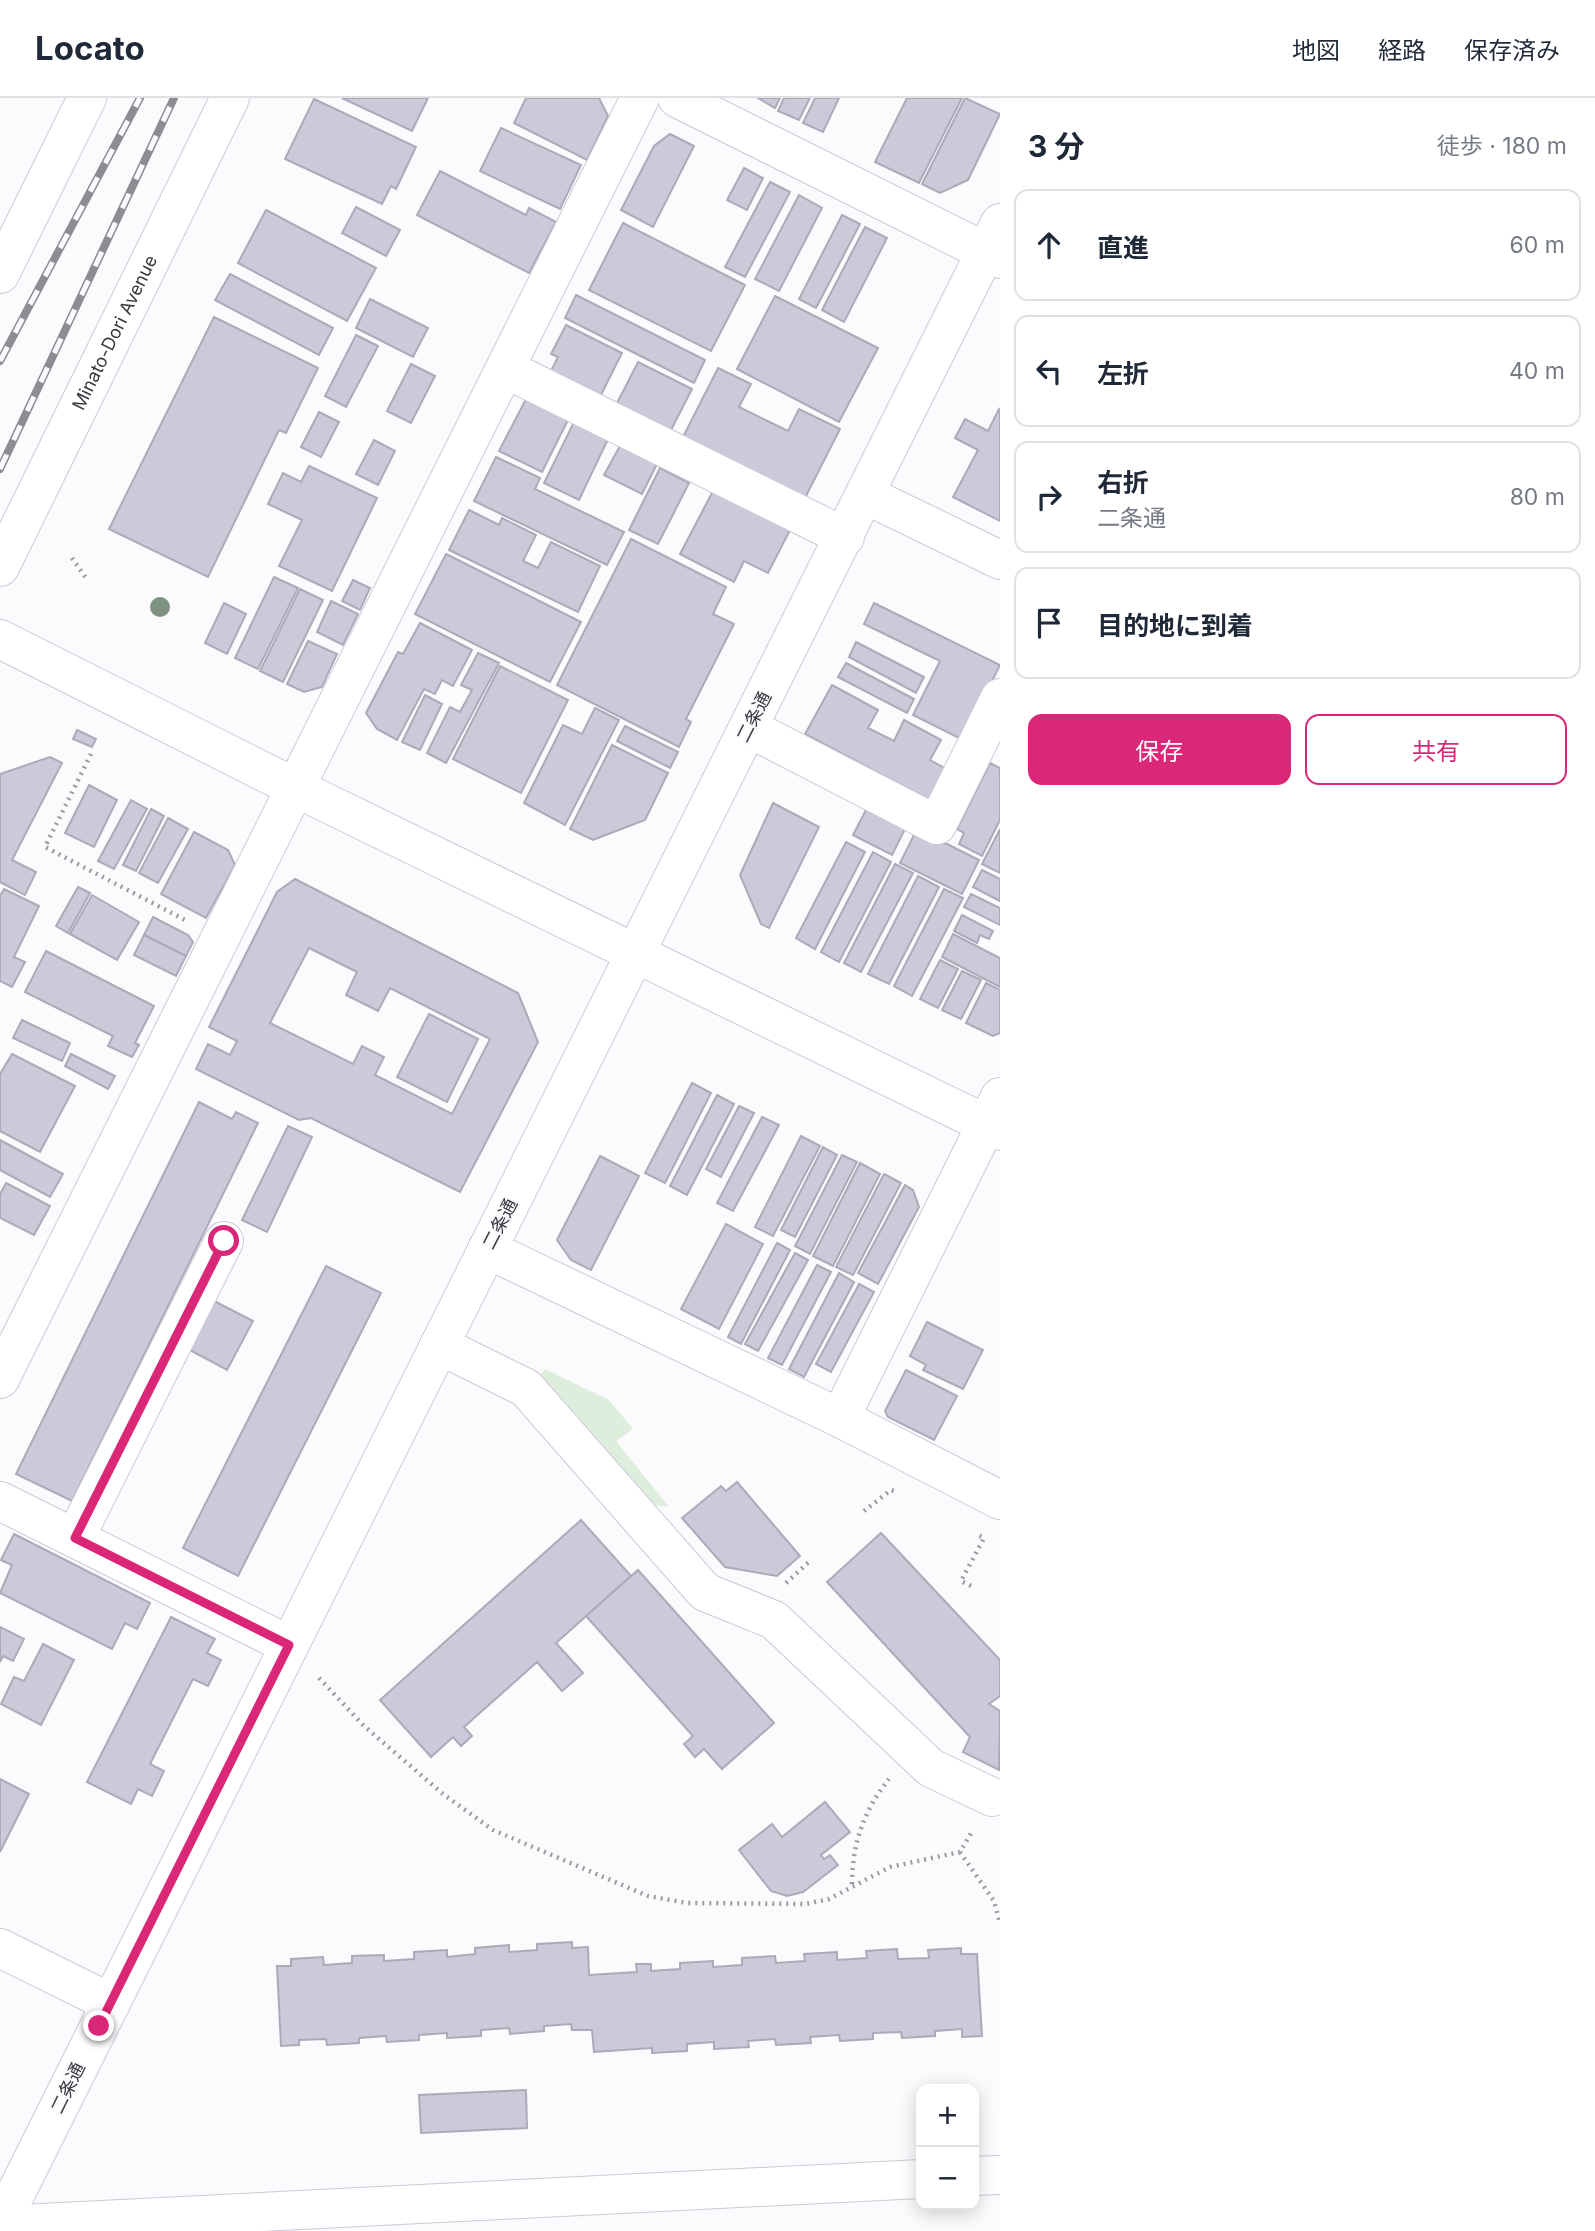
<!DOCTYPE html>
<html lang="ja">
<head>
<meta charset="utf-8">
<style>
  body { margin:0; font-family:Inter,"Noto Sans JP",sans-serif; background:#f6f6f7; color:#1f2937 }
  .controls { position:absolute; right:21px; bottom:21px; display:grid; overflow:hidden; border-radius:14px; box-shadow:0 4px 18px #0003 }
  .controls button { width:63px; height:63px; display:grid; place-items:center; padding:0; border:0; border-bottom:2px solid #e0e1e3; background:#fff; color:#1f2937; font:35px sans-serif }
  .stop { position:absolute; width:21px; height:21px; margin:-16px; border:5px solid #db2777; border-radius:50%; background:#fff }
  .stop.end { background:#db2777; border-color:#fff; box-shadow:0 2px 7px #0008 }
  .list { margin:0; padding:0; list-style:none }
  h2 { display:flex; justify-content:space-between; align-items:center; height:91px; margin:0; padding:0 28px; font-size:30px }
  h2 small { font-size:23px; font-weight:400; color:#747a83 }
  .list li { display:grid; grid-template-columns:46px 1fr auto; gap:21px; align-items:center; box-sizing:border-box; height:112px; margin:0 14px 14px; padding:0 14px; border:2px solid #e0e1e3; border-radius:14px }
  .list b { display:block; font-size:26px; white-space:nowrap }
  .list p { margin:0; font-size:23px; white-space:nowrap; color:#747a83 }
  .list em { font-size:23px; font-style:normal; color:#747a83 }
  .actions { display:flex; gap:14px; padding:21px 28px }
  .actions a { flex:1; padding:16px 0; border:2px solid #db2777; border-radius:14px; text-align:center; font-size:24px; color:#db2777 }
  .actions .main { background:#db2777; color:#fff }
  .icon { flex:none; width:38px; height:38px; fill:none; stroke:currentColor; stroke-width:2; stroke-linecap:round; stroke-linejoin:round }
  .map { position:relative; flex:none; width:1000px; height:2133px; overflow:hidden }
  header { display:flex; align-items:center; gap:42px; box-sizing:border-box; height:98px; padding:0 35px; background:#fff; border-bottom:2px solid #e0e1e3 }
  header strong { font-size:33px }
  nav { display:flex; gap:38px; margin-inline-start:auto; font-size:24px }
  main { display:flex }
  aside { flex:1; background:#fff }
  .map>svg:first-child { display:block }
</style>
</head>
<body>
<header>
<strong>Locato</strong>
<nav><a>地図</a><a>経路</a><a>保存済み</a></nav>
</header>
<main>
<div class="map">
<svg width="1000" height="2133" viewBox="0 0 1000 2133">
  <rect width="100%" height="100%" fill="#fbfafd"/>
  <path fill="#ddefdc" d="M 545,1271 L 609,1302 L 633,1331 L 616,1343 L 669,1409 L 648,1406 L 541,1277 Z"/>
  <g fill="#cec9d9" stroke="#aea9b9" stroke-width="2" fill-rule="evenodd">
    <path d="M 342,0 L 428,0 L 412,33 Z"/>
    <path d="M 526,0 L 599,0 L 608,18 L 587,62 L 514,25 Z"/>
    <path d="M 758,0 L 780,0 L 775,10 Z"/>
    <path d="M 784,0 L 810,0 L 799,22 L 778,13 Z"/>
    <path d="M 815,0 L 839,0 L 823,34 L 803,25 Z"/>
    <path d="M 907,0 L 962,0 L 919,85 L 875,64 Z"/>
    <path d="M 965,0 L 1000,16 L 968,82 L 940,95 L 922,86 Z"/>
    <path d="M 314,1 L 416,49 L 396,91 L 391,88 L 382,106 L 285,61 Z"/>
    <path d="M 501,30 L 581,67 L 560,111 L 480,73 Z"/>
    <path d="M 670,36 L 694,48 L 653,129 L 621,112 L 654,48 Z"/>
    <path d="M 744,70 L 763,80 L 747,112 L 727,102 Z"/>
    <path d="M 440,73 L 526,117 L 529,110 L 556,124 L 529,175 L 417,117 Z"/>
    <path d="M 770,84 L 790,94 L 745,179 L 725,169 Z"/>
    <path d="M 799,97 L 822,110 L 779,193 L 755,181 Z"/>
    <path d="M 356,109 L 400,132 L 386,158 L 342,135 Z"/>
    <path d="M 266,112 L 376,170 L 347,223 L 238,165 Z"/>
    <path d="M 842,117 L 860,126 L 816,210 L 799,201 Z"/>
    <path d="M 623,125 L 745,187 L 711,253 L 589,192 Z"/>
    <path d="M 865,129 L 887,140 L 844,224 L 822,212 Z"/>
    <path d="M 230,176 L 333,230 L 319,257 L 215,202 Z"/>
    <path d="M 576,197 L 705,262 L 694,285 L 565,220 Z"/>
    <path d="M 775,198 L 878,250 L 839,324 L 737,271 Z"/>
    <path d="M 370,201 L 428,230 L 413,259 L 356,230 Z"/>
    <path d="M 214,219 L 318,270 L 286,335 L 279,332 L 208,479 L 109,431 Z"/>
    <path d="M 566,227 L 622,255 L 598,303 L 548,279 L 558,259 L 551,256 Z"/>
    <path d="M 356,237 L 378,248 L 346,309 L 325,298 Z"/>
    <path d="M 638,264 L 692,291 L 669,336 L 615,309 Z"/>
    <path d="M 411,266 L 435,278 L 411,325 L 387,313 Z"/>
    <path d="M 718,270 L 751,286 L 739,309 L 788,333 L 799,311 L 840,331 L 805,400 L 683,339 Z"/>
    <path d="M 527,299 L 569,320 L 542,374 L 499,353 Z"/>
    <path d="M 999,311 L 1000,312 L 1000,423 L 953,399 L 978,352 L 955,340 L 965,321 L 988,333 Z"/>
    <path d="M 319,314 L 339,324 L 321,359 L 301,349 Z"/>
    <path d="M 575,322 L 609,339 L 579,402 L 544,385 Z"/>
    <path d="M 374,342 L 395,353 L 378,387 L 356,376 Z"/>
    <path d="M 621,346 L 658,364 L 642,396 L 604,377 Z"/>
    <path d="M 496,359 L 540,380 L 535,391 L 624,434 L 607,467 L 474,403 Z"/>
    <path d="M 309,368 L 377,400 L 332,493 L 279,468 L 302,422 L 268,406 L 283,375 L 301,384 Z"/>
    <path d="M 660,370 L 689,385 L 658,446 L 629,432 Z"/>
    <path d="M 714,391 L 791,430 L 768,475 L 744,463 L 734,484 L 680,456 Z"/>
    <path d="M 469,412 L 499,427 L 502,420 L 536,437 L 523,463 L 538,470 L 551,444 L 600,468 L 578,514 L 449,452 Z"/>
    <path d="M 631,441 L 726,489 L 713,516 L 734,526 L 686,621 L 691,624 L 679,649 L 557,587 Z"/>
    <path d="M 446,456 L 581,524 L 550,584 L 415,516 Z"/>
    <path d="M 274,479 L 298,490 L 258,571 L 235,560 Z"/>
    <path d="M 353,482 L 370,490 L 360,512 L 342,503 Z"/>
    <path d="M 300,491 L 323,502 L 283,584 L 260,573 Z"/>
    <path d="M 331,503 L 358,516 L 343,547 L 317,534 Z"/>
    <path d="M 224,505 L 246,516 L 227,556 L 205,545 Z"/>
    <path d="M 874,505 L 1000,567 L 963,642 L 913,617 L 940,563 L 864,526 Z"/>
    <path d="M 420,525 L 472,552 L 453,588 L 442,582 L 435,596 L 424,591 L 397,642 L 377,631 L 366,615 L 398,554 L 403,556 Z"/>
    <path d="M 308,543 L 337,556 L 322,589 L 304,594 L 287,586 Z"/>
    <path d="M 856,544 L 924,579 L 916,595 L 849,559 Z"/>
    <path d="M 478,555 L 499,565 L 446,665 L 427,655 L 450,609 L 460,614 L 472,592 L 461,587 Z"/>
    <path d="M 846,565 L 914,601 L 907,615 L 838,579 Z"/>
    <path d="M 500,568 L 568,602 L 521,695 L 453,661 Z"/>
    <path d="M 832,587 L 878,612 L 868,630 L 894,643 L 904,622 L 941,642 L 930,662 L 946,671 L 929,702 L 805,636 Z"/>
    <path d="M 425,597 L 442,606 L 420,652 L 402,644 Z"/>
    <path d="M 595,610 L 619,622 L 565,727 L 524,705 L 563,627 L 582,636 Z"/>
    <path d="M 625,628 L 678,654 L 670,670 L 617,643 Z"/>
    <path d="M 77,632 L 96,641 L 92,649 L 73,641 Z"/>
    <path d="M 612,647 L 668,675 L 645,722 L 593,742 L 570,731 Z"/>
    <path d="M 50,659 L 62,665 L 12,762 L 36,774 L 25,797 L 0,784 L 0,676 Z"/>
    <path d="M 990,665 L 1000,670 L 1000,722 L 982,758 L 959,746 L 964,735 L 957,731 Z"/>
    <path d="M 89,687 L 117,702 L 94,749 L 65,735 Z"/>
    <path d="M 131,702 L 147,711 L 114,771 L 98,763 Z"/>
    <path d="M 773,705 L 819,729 L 769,830 L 761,826 L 740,777 Z"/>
    <path d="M 868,708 L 907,727 L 892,757 L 853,737 Z"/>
    <path d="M 151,711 L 164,718 L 136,773 L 123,767 Z"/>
    <path d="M 168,720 L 188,731 L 158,785 L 139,775 Z"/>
    <path d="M 917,731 L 979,762 L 962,796 L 900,765 Z"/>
    <path d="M 1000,731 L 1000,775 L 982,766 Z"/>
    <path d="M 194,734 L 228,752 L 235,767 L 206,820 L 161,796 Z"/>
    <path d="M 846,744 L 865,754 L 815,851 L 796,840 Z"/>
    <path d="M 873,754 L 891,764 L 839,864 L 821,854 Z"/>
    <path d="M 895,766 L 913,775 L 861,874 L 844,865 Z"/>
    <path d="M 982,772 L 1000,781 L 1000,803 L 973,789 Z"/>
    <path d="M 918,778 L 939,789 L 889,886 L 868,876 Z"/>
    <path d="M 295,781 L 518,895 L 538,944 L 460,1094 L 311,1020 L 299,1022 L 196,971 L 208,946 L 230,957 L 237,943 L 209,929 L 277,794 ZM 309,850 L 357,874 L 346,897 L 378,913 L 390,890 L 490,941 L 452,1016 L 375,977 L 384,959 L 362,948 L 353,966 L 270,925 Z"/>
    <path d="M 78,789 L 90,795 L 68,835 L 56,828 Z"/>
    <path d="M 4,791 L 39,808 L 14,859 L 25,864 L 12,889 L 0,883 L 0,798 Z"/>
    <path d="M 944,791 L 963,800 L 912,898 L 894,888 Z"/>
    <path d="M 971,796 L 1000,810 L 1000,827 L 964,809 Z"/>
    <path d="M 92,797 L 139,824 L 117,862 L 70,836 Z"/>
    <path d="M 962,817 L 993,833 L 989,841 L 980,837 L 977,845 L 954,833 Z"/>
    <path d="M 153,819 L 188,837 L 193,844 L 186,858 L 144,837 Z"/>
    <path d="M 953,836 L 1000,860 L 1000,889 L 942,859 Z"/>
    <path d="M 144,837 L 186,858 L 176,878 L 134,857 Z"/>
    <path d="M 46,853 L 154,908 L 135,945 L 139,947 L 132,959 L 108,948 L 113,938 L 25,894 Z"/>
    <path d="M 940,862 L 958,871 L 938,910 L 920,901 Z"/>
    <path d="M 962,873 L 981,882 L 961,921 L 942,912 Z"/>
    <path d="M 986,885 L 1000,892 L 1000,935 L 993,938 L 966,925 Z"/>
    <path d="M 429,916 L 478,941 L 447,1004 L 397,979 Z"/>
    <path d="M 22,922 L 70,945 L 62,963 L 13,940 Z"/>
    <path d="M 12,956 L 75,988 L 40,1054 L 0,1033 L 0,976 Z"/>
    <path d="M 71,956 L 115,978 L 108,991 L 65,968 Z"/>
    <path d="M 692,985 L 711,995 L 665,1085 L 645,1075 Z"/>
    <path d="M 717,997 L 734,1006 L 687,1097 L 670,1088 Z"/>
    <path d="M 199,1004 L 232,1021 L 236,1014 L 258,1025 L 72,1403 L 16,1376 Z"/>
    <path d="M 739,1008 L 754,1015 L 721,1079 L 706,1071 Z"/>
    <path d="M 762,1019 L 779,1027 L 733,1113 L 717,1105 Z"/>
    <path d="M 288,1028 L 312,1039 L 267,1134 L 242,1122 Z"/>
    <path d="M 801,1038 L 820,1048 L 773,1138 L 755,1129 Z"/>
    <path d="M 0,1042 L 63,1076 L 50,1099 L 0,1072 Z"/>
    <path d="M 823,1049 L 837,1057 L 795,1139 L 781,1132 Z"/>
    <path d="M 842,1057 L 857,1064 L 810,1156 L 795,1148 Z"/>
    <path d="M 600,1058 L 639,1078 L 591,1172 L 571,1162 L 557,1142 Z"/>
    <path d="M 860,1065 L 880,1076 L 833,1168 L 813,1158 Z"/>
    <path d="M 884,1076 L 901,1085 L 853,1177 L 836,1169 Z"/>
    <path d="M 6,1085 L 50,1108 L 34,1137 L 0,1120 L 0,1096 Z"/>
    <path d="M 905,1087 L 913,1092 L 919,1109 L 878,1186 L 858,1175 Z"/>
    <path d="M 726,1126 L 763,1146 L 719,1231 L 681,1211 Z"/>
    <path d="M 777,1145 L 790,1152 L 741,1246 L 728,1239 Z"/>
    <path d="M 795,1155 L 808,1162 L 758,1253 L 745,1246 Z"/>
    <path d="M 817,1167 L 831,1174 L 782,1267 L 768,1260 Z"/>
    <path d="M 326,1168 L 381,1195 L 238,1478 L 183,1450 Z"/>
    <path d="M 839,1175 L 854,1184 L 804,1279 L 789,1271 Z"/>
    <path d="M 859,1186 L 874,1194 L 831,1274 L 816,1266 Z"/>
    <path d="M 214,1203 L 253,1223 L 227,1272 L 188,1251 Z"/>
    <path d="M 927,1224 L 983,1252 L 963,1291 L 923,1272 L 926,1267 L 910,1258 Z"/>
    <path d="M 906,1272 L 957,1298 L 934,1342 L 888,1319 L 885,1313 Z"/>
    <path d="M 737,1384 L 800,1458 L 777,1478 L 725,1469 L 682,1420 L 721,1388 L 726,1393 Z"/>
    <path d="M 581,1422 L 631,1478 L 556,1545 L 583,1575 L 562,1593 L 537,1564 L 464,1629 L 472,1638 L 461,1648 L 453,1639 L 431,1659 L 380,1602 Z"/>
    <path d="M 881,1435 L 1000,1562 L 1000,1598 L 989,1606 L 1000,1613 L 999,1672 L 963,1654 L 970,1639 L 827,1484 Z"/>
    <path d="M 14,1436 L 150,1505 L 137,1531 L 125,1525 L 112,1551 L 0,1495 L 12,1467 L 1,1462 Z"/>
    <path d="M 638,1472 L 774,1625 L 722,1671 L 704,1651 L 695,1659 L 684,1646 L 693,1638 L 586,1518 Z"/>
    <path d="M 171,1519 L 215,1541 L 207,1555 L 221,1562 L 208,1588 L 193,1581 L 150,1666 L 164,1673 L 152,1698 L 138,1691 L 131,1706 L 87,1684 Z"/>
    <path d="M 0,1529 L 24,1541 L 13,1563 L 3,1558 L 0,1564 Z"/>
    <path d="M 43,1546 L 74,1562 L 41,1627 L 1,1606 L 14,1579 L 24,1583 Z"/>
    <path d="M 0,1681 L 29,1696 L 0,1754 Z"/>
    <path d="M 825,1704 L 850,1734 L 821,1757 L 824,1761 L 830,1757 L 838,1767 L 803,1794 L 787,1798 L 771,1793 L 739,1752 L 772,1726 L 782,1739 Z"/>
    <path d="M 572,1844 L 572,1850 L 588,1849 L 589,1877 L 637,1874 L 636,1866 L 651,1866 L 651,1873 L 680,1871 L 680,1865 L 713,1863 L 713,1869 L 742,1867 L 742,1860 L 775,1858 L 776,1865 L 805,1863 L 804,1856 L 837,1854 L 837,1862 L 867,1860 L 866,1853 L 897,1851 L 898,1861 L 929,1860 L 928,1852 L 961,1850 L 961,1856 L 977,1856 L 982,1938 L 962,1939 L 962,1931 L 935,1933 L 935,1938 L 902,1940 L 901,1934 L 873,1935 L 873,1941 L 840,1943 L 839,1937 L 810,1939 L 811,1945 L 776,1947 L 775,1941 L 748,1943 L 749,1949 L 714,1951 L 714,1944 L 687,1946 L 687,1953 L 652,1955 L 652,1950 L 594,1954 L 592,1932 L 572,1932 L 571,1926 L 544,1928 L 544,1933 L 510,1936 L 509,1930 L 481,1932 L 481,1938 L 447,1940 L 447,1935 L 419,1937 L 419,1942 L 387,1944 L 386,1938 L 359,1940 L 359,1945 L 327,1947 L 326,1941 L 299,1942 L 299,1947 L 281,1948 L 277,1868 L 291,1868 L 291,1861 L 323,1859 L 324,1867 L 352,1865 L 352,1858 L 384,1857 L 384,1863 L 414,1861 L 414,1854 L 447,1852 L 447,1859 L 475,1856 L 475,1850 L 509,1847 L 509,1854 L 537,1852 L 537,1846 Z"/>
    <path d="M 526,1992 L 527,2030 L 421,2035 L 419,1997 Z"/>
  </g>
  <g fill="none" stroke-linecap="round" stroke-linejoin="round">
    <g stroke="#cdc8d8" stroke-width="40">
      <g id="minor">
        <path d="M 677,0 L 1000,161"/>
        <path d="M 506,271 L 845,439"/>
        <path d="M 866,397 L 1000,462"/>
        <path d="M 0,541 L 296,690 L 1000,1033"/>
        <path d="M 749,630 L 937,727 L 1000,600"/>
        <path d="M 487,1151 L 840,1320 L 1000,1402"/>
        <path d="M 439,1247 L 526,1290 L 705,1494 L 774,1522 L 931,1670 L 992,1699"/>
        <path d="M 0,1281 L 640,0"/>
        <path d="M 840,1320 L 1000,999"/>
        <path d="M 0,1403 L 289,1547"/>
        <path d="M 75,1440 L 224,1143"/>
        <path d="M 0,1850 L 111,1905"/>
        <path d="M 974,2078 L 1000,2077"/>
        <path d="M 0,2127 L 1000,125"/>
        <path d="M 0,2127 L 921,2081"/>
      </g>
    </g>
    <g stroke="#cdc8d8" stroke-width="40">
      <g id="highway">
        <path d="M 0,176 L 87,0"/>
        <path id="s1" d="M 0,469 L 230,0"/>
      </g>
    </g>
    <g stroke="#9d9ba0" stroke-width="4.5" stroke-dasharray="2 5" stroke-linecap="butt">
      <path d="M 72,460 L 86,480"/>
      <path d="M 91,656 L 45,749 L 189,824"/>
      <path d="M 864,1413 L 891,1392 L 894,1393"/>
      <path d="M 786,1485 L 811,1462"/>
      <path d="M 971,1488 L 961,1483 L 984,1440 L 976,1436"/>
      <path d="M 319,1580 L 364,1628 L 443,1696 L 493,1732 L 648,1798 L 687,1805 L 806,1806 L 829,1801 L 890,1769 L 960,1754 L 973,1732"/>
      <path d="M 960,1754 L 994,1803 L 1000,1825"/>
      <path d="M 852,1786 C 852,1746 864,1712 889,1681"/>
    </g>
    <use href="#minor" stroke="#fff" stroke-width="38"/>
    <use href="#highway" stroke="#fff" stroke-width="38"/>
    <g stroke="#8e8c92" stroke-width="8">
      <g id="rail">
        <path d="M 0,263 L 140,0"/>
        <path d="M 0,371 L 174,0"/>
      </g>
    </g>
    <use href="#rail" stroke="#fbfafd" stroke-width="5" stroke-dasharray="16" stroke-linecap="butt"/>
  </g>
  <circle fill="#7e9280" cx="160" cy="509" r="10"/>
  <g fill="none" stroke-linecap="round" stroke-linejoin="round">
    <path stroke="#db2777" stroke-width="9" d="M 99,1928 L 289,1547 L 75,1440 L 224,1143"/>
  </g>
  <g text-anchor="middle" stroke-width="5" stroke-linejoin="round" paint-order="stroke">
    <g font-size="18" fill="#3a383f" stroke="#fbfafd">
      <text dy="6" stroke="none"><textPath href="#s1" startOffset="261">Minato-Dori Avenue</textPath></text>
      <text transform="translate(754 619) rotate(-63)" y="6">二条通</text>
      <text transform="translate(500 1126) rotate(-63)" y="6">二条通</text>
      <text transform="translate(68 1990) rotate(-64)" y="6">二条通</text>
    </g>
  </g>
</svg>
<div class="controls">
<button>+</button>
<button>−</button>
</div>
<div class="stop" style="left:224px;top:1143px"></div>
<div class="stop end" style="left:99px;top:1928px"></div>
</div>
<aside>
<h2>3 分<small>徒歩 · 180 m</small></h2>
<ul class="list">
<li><svg class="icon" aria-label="ahead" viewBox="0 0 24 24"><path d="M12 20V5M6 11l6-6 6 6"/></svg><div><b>直進</b></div><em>60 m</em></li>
<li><svg class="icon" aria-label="left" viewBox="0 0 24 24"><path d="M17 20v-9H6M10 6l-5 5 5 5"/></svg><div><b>左折</b></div><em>40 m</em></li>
<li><svg class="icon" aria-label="right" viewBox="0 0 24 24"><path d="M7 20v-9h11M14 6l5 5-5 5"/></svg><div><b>右折</b><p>二条通</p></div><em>80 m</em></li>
<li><svg class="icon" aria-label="arrive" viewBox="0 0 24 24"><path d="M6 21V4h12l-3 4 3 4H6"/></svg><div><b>目的地に到着</b></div></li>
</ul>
<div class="actions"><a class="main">保存</a><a>共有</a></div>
</aside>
</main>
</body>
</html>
